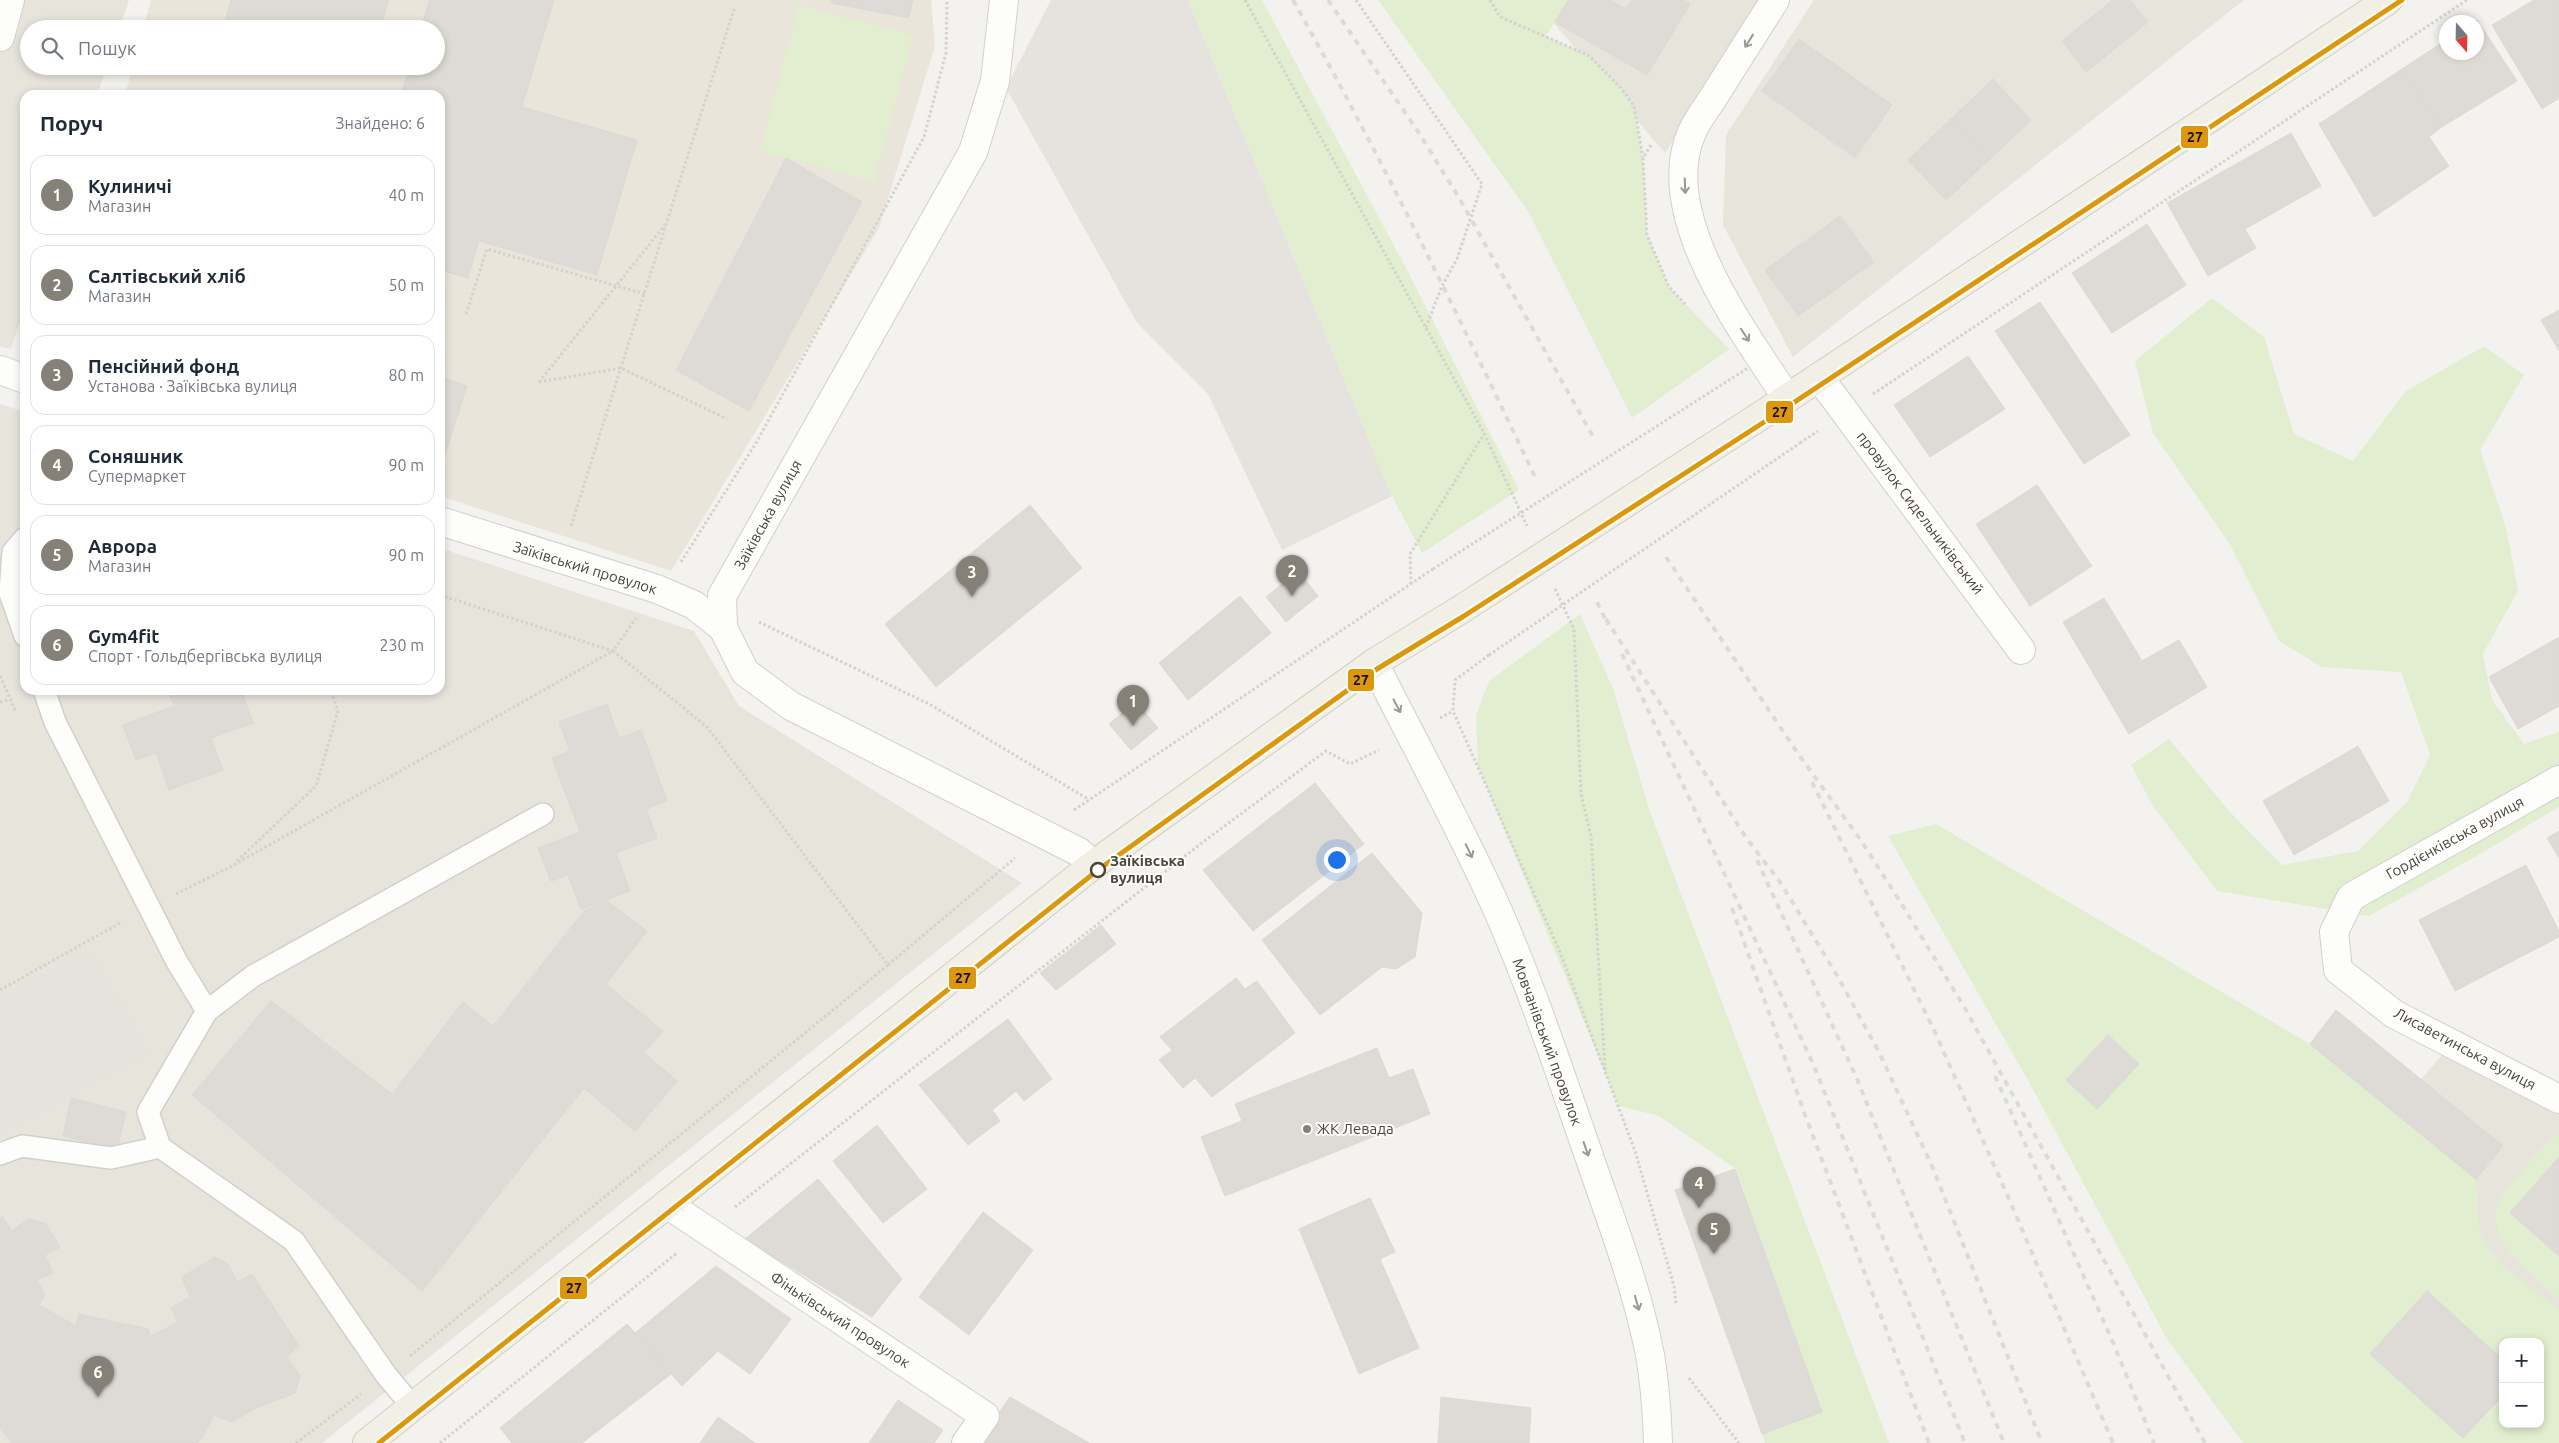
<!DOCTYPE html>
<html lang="uk">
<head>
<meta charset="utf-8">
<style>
  body { margin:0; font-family:Ubuntu,sans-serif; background:#f6f6f7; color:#1f2937 }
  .controls { position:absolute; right:15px; bottom:15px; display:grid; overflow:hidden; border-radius:10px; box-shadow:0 2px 8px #0003 }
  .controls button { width:45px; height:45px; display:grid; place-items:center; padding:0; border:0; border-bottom:1px solid #e0e1e3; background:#fff; color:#1f2937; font:25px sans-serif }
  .compass { position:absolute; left:2439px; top:15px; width:45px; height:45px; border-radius:50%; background:#fff; box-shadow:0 2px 8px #0003; rotate:160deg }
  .you { position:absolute; left:1336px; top:859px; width:18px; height:18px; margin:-12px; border:4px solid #fff; border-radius:50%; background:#1a73e8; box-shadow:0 0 0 8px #1a73e833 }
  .badge { display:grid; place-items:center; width:32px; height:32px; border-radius:50%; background:#868178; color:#fff; font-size:16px; font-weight:700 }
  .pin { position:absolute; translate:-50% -41px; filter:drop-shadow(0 1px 2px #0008) }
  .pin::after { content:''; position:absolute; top:26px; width:18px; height:15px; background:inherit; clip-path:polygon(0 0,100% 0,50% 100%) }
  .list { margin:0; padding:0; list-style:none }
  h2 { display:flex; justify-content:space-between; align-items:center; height:65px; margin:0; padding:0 20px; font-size:21px }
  h2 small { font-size:16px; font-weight:400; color:#747a83 }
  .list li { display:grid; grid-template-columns:32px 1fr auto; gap:15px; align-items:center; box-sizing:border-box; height:80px; margin:0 10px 10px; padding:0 10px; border:1px solid #e0e1e3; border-radius:15px }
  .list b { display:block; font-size:19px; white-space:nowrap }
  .list p { margin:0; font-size:16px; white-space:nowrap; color:#747a83 }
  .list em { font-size:16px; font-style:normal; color:#747a83 }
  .icon { flex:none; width:28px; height:28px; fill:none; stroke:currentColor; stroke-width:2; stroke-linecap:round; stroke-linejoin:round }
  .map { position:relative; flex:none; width:2559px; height:1443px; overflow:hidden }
  .search { position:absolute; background:#fff; box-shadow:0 2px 8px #0003; left:20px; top:20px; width:425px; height:55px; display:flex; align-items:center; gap:12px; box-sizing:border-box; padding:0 18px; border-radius:28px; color:#747a83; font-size:19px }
  .panel { position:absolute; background:#fff; box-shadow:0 2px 8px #0003; left:20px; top:90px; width:425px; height:605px; border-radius:15px }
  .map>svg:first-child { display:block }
</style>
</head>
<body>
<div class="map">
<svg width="2559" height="1443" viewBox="0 0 2559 1443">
  <rect width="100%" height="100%" fill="#f4f2ee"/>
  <g fill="#e7e4dc">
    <path d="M 0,0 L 129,0 L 119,29 L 29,29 L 29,66 L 107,66 L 97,95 L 25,95 L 25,307 L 11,349 L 0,346 Z"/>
    <path d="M 1534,0 L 1761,0 L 1665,153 Z"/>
    <path d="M 1814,0 L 2244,0 L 1793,357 L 1723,225 L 1726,135 Z"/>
    <path d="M 0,404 L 25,412 L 25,690 L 440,690 L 440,548 L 694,631 L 739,706 L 1022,883 L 322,1443 L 0,1443 Z"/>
    <path d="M 2462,1031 L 2500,1064 L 2559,1088 L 2559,1341 L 2348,1166 Z"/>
  </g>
  <path fill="#e6e2de" d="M 1051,0 L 1188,0 L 1392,496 L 1282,550 L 1208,394 L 1137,323 L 1006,88 Z"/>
  <path fill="#eae5da" d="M 151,0 L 931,0 L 935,46 L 879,228 L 671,571 L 440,496 L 440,95 L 125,95 L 133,66 L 436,66 L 436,29 L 143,29 Z"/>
  <g fill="#e1eecf" fill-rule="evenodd">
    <path d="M 1188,0 L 1262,0 L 1405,266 L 1519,490 L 1422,553 L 1392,496 Z"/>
    <path d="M 1378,0 L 1568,0 L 1546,36 L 1537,32 L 1588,55 L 1621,88 L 1634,106 L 1644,168 L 1647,235 L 1669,287 L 1729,349 L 1632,418 L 1529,213 Z"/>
    <path d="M 799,5 L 913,35 L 874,182 L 760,151 Z"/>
    <path d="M 2212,298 L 2264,337 L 2294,434 L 2353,461 L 2406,391 L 2484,346 L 2524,375 L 2480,450 L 2507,531 L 2518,591 L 2483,654 L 2492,700 L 2524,744 L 2559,732 L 2559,807 L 2480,854 L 2369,916 L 2217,891 L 2153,806 L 2131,765 L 2169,739 L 2229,811 L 2282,865 L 2358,851 L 2407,802 L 2430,755 L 2401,672 L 2322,667 L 2279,641 L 2229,543 L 2153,433 L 2135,361 Z"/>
    <path d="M 1580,614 L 1614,691 L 1650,812 L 1889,1443 L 1765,1443 L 1762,1434 L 1822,1412 L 1736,1169 L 1659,1116 L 1619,1106 L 1478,766 L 1476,715 L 1489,681 Z"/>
    <path d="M 1936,824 L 2310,1044 L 2476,1179 L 2480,1234 L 2500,1264 L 2559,1310 L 2559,1443 L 2243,1443 L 2167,1339 L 2029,1082 L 1888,836 ZM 2503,1342 L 2540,1342 L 2540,1424 L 2503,1424 Z"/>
    <path d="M 2559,1134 L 2559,1299 C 2538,1280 2486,1241 2497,1208 C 2501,1196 2511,1184 2518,1175 C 2531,1160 2543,1146 2559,1134 Z"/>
  </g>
  <path fill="#e6e3df" d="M 90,950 L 149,1053 L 0,1134 L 0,999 Z"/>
  <g fill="#dedbd6" stroke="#dcd9d4">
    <path d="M 231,0 L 389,0 L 380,29 L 237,29 L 224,25 Z"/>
    <path d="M 429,0 L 554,0 L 522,107 L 637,140 L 597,275 L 479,241 L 468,278 L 440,270 L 440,95 L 401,95 L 410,66 L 436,66 L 436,29 L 421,29 Z"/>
    <path d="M 832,0 L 913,0 L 909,18 L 831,3 Z"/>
    <path d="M 1568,0 L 1610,0 L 1626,9 L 1632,0 L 1683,0 L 1690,4 L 1647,75 L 1555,22 Z"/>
    <path d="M 2113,0 L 2130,0 L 2148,22 L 2086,72 L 2062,41 Z"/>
    <path d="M 2534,0 L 2559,0 L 2559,98 L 2542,109 L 2492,25 Z"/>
    <path d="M 2477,20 L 2517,81 L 2440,128 L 2402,69 L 2446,40 L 2446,52 L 2476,52 L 2476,22 L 2474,22 Z"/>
    <path d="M 1799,39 L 1892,105 L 1855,158 L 1762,91 Z"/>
    <path d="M 2402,69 L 2440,128 L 2429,137 L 2449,166 L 2374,217 L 2319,124 Z"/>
    <path d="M 1993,79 L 2031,120 L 1990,159 L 1953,117 Z"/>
    <path d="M 1953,117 L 1990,159 L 1946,200 L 1908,160 Z"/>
    <path d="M 2291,133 L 2321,186 L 2245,229 L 2256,248 L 2208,276 L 2167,203 Z"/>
    <path d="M 786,158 L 862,202 L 749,411 L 676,370 Z"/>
    <path d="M 1840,216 L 1874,262 L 1798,316 L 1765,270 Z"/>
    <path d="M 2147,224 L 2186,285 L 2112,333 L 2072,273 Z"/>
    <path d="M 2040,302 L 2130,435 L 2084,464 L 1995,331 Z"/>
    <path d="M 2559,310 L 2559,351 L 2541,320 Z"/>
    <path d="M 1968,356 L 2005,409 L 1930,457 L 1894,405 Z"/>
    <path d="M 440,377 L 467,386 L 440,470 Z"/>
    <path d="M 2037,485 L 2092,566 L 2030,606 L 1976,524 Z"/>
    <path d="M 1030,505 L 1082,568 L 936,687 L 885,624 Z"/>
    <path d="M 1298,571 L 1318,596 L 1286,622 L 1266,597 Z"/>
    <path d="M 1240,596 L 1271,633 L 1188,700 L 1159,663 Z"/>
    <path d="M 2104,598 L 2142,661 L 2179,640 L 2207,687 L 2129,734 L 2063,622 Z"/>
    <path d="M 2559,637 L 2559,706 L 2518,729 L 2489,677 Z"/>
    <path d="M 168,690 L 241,690 L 253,723 L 211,738 L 223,770 L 169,790 L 156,753 L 136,760 L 123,725 L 174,706 Z"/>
    <path d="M 1136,702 L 1158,728 L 1131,750 L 1109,724 Z"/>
    <path d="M 607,704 L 619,738 L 641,730 L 667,801 L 646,809 L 657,838 L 616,853 L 630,891 L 581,909 L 568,875 L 551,881 L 538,848 L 580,832 L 552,758 L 570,751 L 559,722 Z"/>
    <path d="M 2358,746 L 2389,801 L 2294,855 L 2263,801 Z"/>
    <path d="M 1315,783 L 1364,844 L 1253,931 L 1203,870 Z"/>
    <path d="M 2559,831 L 2559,858 L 2547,838 Z"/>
    <path d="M 1372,853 L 1422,913 L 1415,957 L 1396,969 L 1382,967 L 1320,1015 L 1262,940 Z"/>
    <path d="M 2526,865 L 2559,931 L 2559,937 L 2455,991 L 2419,920 Z"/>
    <path d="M 607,901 L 647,931 L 606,984 L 663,1031 L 644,1053 L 677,1081 L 635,1131 L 584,1088 L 422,1291 L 192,1095 L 271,1001 L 392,1094 L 463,1002 L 493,1026 L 585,910 Z"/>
    <path d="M 1101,925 L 1116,944 L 1056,990 L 1040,973 Z"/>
    <path d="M 1236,978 L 1245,989 L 1257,981 L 1295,1033 L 1212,1097 L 1195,1078 L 1183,1088 L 1159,1060 L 1172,1050 L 1160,1037 Z"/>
    <path d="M 2336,1010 L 2503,1146 L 2476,1179 L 2310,1044 Z"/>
    <path d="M 1008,1019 L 1052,1079 L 1024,1101 L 1016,1091 L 992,1110 L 1000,1121 L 968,1145 L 919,1085 Z"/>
    <path d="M 2108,1035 L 2139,1064 L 2097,1109 L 2066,1080 Z"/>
    <path d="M 1377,1048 L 1389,1078 L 1413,1069 L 1430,1114 L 1225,1196 L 1201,1137 L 1242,1121 L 1235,1104 Z"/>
    <path d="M 71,1098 L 126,1112 L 117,1149 L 63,1136 Z"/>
    <path d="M 877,1125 L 927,1189 L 883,1223 L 833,1161 Z"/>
    <path d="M 2559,1157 L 2559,1256 L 2510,1213 Z"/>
    <path d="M 1735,1169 L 1822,1412 L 1762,1434 L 1675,1190 Z"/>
    <path d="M 818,1179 L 902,1279 L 872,1317 L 745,1239 Z"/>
    <path d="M 1370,1198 L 1395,1252 L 1380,1259 L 1419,1348 L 1359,1374 L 1299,1229 Z"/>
    <path d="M 983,1212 L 1033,1250 L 969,1335 L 919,1297 Z"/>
    <path d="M 2,1216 L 12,1231 L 28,1219 L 45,1223 L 60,1247 L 45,1255 L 53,1273 L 37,1280 L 45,1295 L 39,1305 L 76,1326 L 79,1314 L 148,1329 L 151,1336 L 178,1322 L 171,1308 L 190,1297 L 182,1277 L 215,1257 L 227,1263 L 238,1282 L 252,1274 L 299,1346 L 287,1357 L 300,1376 L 295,1393 L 254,1409 L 232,1422 L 214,1415 L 202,1438 L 197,1443 L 12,1443 L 0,1428 L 0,1218 Z"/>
    <path d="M 716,1266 L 791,1319 L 750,1374 L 718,1351 L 682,1386 L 635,1333 Z"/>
    <path d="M 2427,1291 L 2503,1360 L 2503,1395 L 2463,1438 L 2370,1354 Z"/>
    <path d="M 627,1324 L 671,1374 L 582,1443 L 512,1443 L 500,1428 Z"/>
    <path d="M 1010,1397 L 1089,1443 L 978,1443 Z"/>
    <path d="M 1441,1397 L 1531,1408 L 1529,1443 L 1438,1443 Z"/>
    <path d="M 898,1400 L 943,1430 L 934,1443 L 869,1443 Z"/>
    <path d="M 718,1417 L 755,1443 L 700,1443 Z"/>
  </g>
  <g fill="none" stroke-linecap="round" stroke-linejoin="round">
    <g stroke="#d2d0cb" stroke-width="24">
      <g id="service">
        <path d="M 25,538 L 13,552 L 10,593 L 25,636"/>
        <path d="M 44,690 L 55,722 L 177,962 L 207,1011"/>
        <path d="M 0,1154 L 22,1146 L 111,1158 L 160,1147"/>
        <path d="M 413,1407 L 386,1375 L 294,1241 L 160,1147 L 148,1112 L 207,1011 L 253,976 L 543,814"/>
      </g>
    </g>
    <g stroke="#d2d0cb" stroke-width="30">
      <g id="minor">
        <path d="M 0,37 L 10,0"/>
        <path d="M 0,370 L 25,379"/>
        <path d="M 1819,377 L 2021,650"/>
        <path d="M 440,521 L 657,589 L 694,605 L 723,628"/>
        <path d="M 2559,780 L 2351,897 L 2334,932 L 2338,970 L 2394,1014 L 2559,1099"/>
        <path d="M 667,1204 L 985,1416 L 966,1443"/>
      </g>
    </g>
    <g stroke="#d2d0cb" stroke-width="30">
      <g id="tertiary">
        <path d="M 1004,0 L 995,81 L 973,152 L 722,596 L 723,628 L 745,672 L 791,706 L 1079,852 L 1093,865"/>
        <path d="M 1775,0 C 1756,30 1737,60 1718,90 C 1710,104 1698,118 1692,132 C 1655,215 1744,332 1787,398"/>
        <path d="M 1374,663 C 1415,745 1460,826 1498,911 C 1533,991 1561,1076 1590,1159 C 1612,1223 1637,1288 1650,1355 C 1655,1384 1657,1414 1658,1443"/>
      </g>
    </g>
    <g stroke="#d6cebb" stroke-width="30">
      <g id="primary">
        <path d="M 1771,409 L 2388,0"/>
        <path d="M 367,1443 L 1093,865 L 1374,663 L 1460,610"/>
      </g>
    </g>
    <g stroke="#d3d2cc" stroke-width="3" stroke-dasharray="2.5 2.5" stroke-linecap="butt">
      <path d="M 1245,0 L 1484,433 L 1527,526"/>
      <path d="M 1356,0 L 1482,184 L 1457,259 L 1442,286 L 1426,327"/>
      <path d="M 1490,0 L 1500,17 L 1588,55 L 1621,88 L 1634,106 L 1643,157"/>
      <path d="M 1651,145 L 1643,158 L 1647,235 L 1669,287 L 1686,305"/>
      <path d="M 466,314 L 487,249 L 645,294"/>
      <path d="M 539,382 L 665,225"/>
      <path d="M 539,382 L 621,368 L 727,419"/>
      <path d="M 1873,394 L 2467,0"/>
      <path d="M 1800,443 L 1818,431"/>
      <path d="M 571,526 L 735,6"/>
      <path d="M 681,562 L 756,443 L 924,137 L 946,53 L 947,0"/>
      <path d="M 1411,584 L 1410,554 L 1484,434"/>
      <path d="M 1555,589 L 1574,629 L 1581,794 L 1591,836 L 1605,1070"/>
      <path d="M 440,595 L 613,651 L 636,618"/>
      <path d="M 759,622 L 931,705 L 1088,799"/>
      <path d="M 1489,655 L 1455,680 L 1453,711 L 1560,952 L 1635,1151 L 1674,1286 L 1676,1304"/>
      <path d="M 0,676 L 16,712"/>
      <path d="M 0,702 L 9,700"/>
      <path d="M 1440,718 L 1453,711"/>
      <path d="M 1074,810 L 1433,569"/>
      <path d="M 237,861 L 316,786 L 338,711 L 331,690"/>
      <path d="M 176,894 L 232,866 L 613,651 L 707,727 L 888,965 L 1015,858"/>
      <path d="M 0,990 L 122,922"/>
      <path d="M 735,1207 L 1203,842 L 1326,751 L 1350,764 L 1379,750"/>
      <path d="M 410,1356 L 888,965"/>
      <path d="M 1689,1378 L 1739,1443"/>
      <path d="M 296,1443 L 361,1394"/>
      <path d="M 440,1443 L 677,1253"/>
    </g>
    <use href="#service" stroke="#fdfdfc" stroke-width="21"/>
    <use href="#minor" stroke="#fdfdfc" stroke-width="28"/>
    <use href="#tertiary" stroke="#fdfdfc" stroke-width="28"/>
    <use href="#primary" stroke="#f2efe6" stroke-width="28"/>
    <g stroke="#dbdbda" stroke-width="4" stroke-dasharray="6 6" stroke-linecap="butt">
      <path d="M 1293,0 C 1381,156 1459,317 1536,479"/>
      <path d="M 1328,0 L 1419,133 L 1458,196 L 1595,440"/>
      <path d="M 1666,557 L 1799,755 L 1860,839 L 1901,903 L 1966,1010 L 2205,1443"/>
      <path d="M 1597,602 L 1608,625"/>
      <path d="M 1606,619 L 1747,839 L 1780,882 L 1838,977 L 1879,1052 L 1932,1166 L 2042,1443"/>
      <path d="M 1622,654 L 1814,1066 L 1965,1443"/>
      <path d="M 1812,782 L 1934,1030 L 2009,1199 L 2113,1443"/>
      <path d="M 1757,860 L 1857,1079 L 2004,1443"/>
      <path d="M 1732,908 L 1804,1112 L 1929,1443"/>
      <path d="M 1995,1076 L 2112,1340 L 2154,1443"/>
    </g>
    <g stroke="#d6cebb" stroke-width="30" stroke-linecap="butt">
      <path id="primary-bridge" d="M 1460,610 L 1771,409"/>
    </g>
    <g stroke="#d3d2cc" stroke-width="3" stroke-dasharray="2.5 2.5" stroke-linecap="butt">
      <path d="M 1433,569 L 1748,368"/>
      <path d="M 1489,655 L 1800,443"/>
    </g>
    <use href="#primary-bridge" stroke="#f2efe6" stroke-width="28"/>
    <g stroke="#fff" stroke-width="9">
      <path id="tram-1" d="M 379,1443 L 1098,870 L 1377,669 L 1464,616 L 1775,415 L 2402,0"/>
    </g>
    <use href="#tram-1" stroke="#dd9709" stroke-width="5"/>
  </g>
  <defs><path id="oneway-shaft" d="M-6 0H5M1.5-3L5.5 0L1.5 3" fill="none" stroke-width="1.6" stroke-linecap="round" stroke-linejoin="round" transform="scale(1.25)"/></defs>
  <g stroke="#9b9791">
    <use href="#oneway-shaft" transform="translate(1749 41) rotate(122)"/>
    <use href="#oneway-shaft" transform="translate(1685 186) rotate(88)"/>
    <use href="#oneway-shaft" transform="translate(1745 335) rotate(57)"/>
    <use href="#oneway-shaft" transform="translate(1397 706) rotate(62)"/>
    <use href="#oneway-shaft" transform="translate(1469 851) rotate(64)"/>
    <use href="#oneway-shaft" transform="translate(1586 1149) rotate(71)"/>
    <use href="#oneway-shaft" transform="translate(1637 1303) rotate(74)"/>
  </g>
  <circle fill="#fff" stroke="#4b4439" stroke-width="2.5" cx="1098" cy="870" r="7"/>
  <circle fill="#868178" stroke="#fff" stroke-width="2" cx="1307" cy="1129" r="5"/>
  <g text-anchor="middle" stroke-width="4" stroke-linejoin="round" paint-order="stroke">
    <g font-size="15" fill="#4b4439" stroke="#fff">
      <text transform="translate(1920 513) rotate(53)" y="5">провулок Сидельниківський</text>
      <text transform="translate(768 515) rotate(-61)" y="5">Заїківська вулиця</text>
      <text transform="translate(585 568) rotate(17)" y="5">Заїківський провулок</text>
      <text transform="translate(2455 838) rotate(-29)" y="5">Гордієнківська вулиця</text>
      <text transform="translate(1547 1042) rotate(70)" y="5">Мовчанівський провулок</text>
      <text transform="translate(2465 1049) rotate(28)" y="5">Лисаветинська вулиця</text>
      <text transform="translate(840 1320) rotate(33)" y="5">Фіньківський провулок</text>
    </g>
    <g font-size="15" font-weight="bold" fill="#4b4439" stroke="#fff" text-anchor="start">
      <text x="1110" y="866">Заїківська<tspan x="1110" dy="17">вулиця</tspan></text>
    </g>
    <g font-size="15" fill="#4b4439" stroke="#fff" text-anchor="start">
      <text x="1317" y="1134">ЖК Левада</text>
    </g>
  </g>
  <g stroke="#fff" stroke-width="2">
    <rect x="2180" y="125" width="29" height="24" rx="5" fill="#dd9709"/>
    <rect x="1765" y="400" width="29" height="24" rx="5" fill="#dd9709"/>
    <rect x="1347" y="668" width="28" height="24" rx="5" fill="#dd9709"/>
    <rect x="948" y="966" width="29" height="24" rx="5" fill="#dd9709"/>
    <rect x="559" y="1276" width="29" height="24" rx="5" fill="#dd9709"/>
  </g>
  <g font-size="14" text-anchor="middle" font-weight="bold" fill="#111">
    <text x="2195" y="142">27</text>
    <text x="1780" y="417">27</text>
    <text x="1361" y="685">27</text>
    <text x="963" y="983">27</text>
    <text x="574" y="1293">27</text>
  </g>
</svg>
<div class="controls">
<button>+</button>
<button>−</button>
</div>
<svg class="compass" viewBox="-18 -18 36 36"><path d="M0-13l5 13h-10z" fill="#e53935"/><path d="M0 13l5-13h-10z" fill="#747a83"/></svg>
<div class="you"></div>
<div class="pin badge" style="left:1133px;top:726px">1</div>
<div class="pin badge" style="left:1292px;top:596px">2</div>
<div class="pin badge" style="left:972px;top:597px">3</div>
<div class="pin badge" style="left:1699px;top:1208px">4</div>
<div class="pin badge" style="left:1714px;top:1254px">5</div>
<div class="pin badge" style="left:98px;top:1397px">6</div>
<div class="search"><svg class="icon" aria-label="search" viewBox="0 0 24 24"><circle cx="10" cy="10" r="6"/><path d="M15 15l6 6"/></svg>Пошук</div>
<section class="panel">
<h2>Поруч<small>Знайдено: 6</small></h2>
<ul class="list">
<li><span class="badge">1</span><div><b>Кулиничі</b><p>Магазин</p></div><em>40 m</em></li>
<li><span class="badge">2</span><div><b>Салтівський хліб</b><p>Магазин</p></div><em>50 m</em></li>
<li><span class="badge">3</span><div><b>Пенсійний фонд</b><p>Установа · Заїківська вулиця</p></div><em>80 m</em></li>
<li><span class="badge">4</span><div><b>Соняшник</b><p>Супермаркет</p></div><em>90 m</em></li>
<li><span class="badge">5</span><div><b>Аврора</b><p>Магазин</p></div><em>90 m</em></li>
<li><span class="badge">6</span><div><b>Gym4fit</b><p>Спорт · Гольдбергівська вулиця</p></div><em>230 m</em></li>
</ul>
</section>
</div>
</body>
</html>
